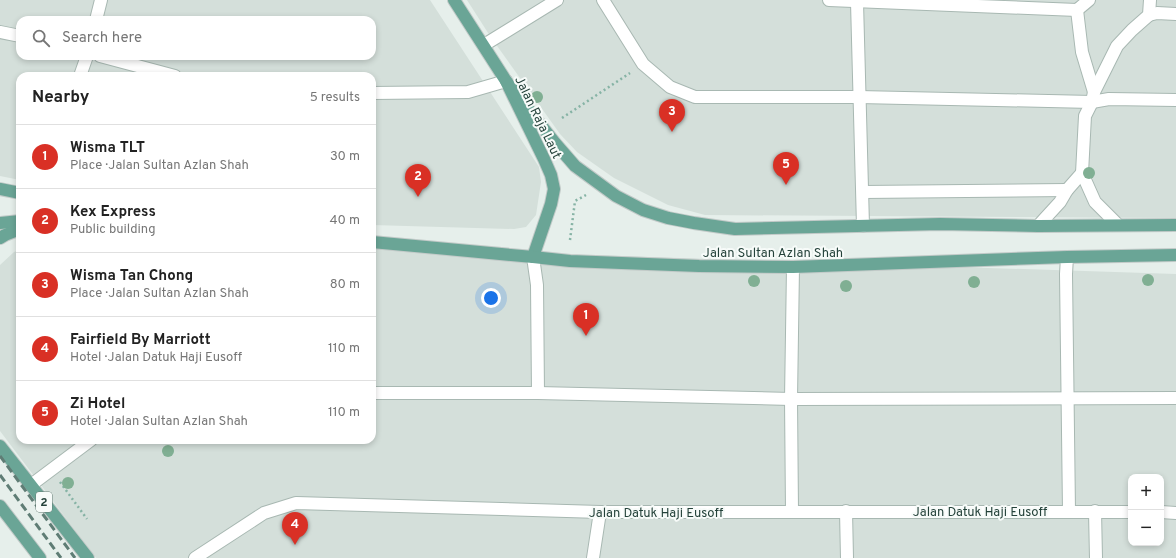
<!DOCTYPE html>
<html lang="en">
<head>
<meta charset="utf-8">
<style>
  body { margin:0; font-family:Overpass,sans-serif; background:#f6f6f6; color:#222 }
  .controls { position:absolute; right:12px; bottom:12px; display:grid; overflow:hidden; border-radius:8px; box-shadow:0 2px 6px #0003 }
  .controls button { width:36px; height:36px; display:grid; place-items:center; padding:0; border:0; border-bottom:1px solid #e0e0e0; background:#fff; color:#222; font:20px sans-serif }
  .you { position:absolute; left:491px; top:298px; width:14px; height:14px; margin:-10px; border:3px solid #fff; border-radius:50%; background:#1a73e8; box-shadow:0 0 0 6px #1a73e833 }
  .badge { display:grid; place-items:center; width:26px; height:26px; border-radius:50%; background:#d93025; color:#fff; font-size:13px; font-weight:700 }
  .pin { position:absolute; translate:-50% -33px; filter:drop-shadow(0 1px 2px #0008) }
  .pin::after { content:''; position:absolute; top:21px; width:14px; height:12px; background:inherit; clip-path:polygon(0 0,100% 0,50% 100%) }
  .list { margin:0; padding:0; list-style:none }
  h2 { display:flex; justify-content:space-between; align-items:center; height:52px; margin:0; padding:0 16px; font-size:17px }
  h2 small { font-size:13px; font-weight:400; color:#767676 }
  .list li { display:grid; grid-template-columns:26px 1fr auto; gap:12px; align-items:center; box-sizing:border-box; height:64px; padding:0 16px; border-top:1px solid #e0e0e0 }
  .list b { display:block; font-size:15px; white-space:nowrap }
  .list p { margin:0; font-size:13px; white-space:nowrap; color:#767676 }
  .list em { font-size:13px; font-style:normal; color:#767676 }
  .icon { flex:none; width:22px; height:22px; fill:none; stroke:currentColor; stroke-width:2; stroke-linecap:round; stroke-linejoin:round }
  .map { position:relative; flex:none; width:1176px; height:558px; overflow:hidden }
  .search { position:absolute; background:#fff; box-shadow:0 2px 6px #0003; left:16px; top:16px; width:360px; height:44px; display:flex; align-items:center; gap:10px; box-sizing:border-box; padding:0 14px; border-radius:12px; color:#767676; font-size:15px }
  .panel { position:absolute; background:#fff; box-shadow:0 2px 6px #0003; left:16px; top:72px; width:360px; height:372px; border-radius:12px }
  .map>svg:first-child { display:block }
</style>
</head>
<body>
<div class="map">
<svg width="1176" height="558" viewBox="0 0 1176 558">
  <rect width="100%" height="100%" fill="#e6efeb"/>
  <g fill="#d4dfda" fill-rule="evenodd">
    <path d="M 0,0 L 430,0 L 539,167 L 541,182 L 536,215 L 526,227 L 514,229 L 372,225 L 372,76 L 20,76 L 20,180 L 0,176 ZM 20,20 L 372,20 L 372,56 L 20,56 Z"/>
    <path d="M 467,0 L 1176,0 L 1176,218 L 705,215 L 668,205 L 614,178 L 577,152 L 560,134 L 490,36 Z"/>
    <path d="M 372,248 L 1176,274 L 1176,558 L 96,558 L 0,431 L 0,265 L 14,252 L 20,250 L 20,440 L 372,440 ZM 1131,477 L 1161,477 L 1161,543 L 1131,543 Z"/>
  </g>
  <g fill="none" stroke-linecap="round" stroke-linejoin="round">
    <g stroke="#a8b8b2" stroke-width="14">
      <g id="minor">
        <path d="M 603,0 L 643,64 L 670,87 L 695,97 L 859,97 L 1092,102 L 1109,99 L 1176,100"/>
        <path d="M 829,0 L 1077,10 L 1089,0"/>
        <path d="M 857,2 L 863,226"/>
        <path d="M 1077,10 L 1082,52 L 1094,92"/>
        <path d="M 1149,15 L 1157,13 L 1176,14"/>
        <path d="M 96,20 L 101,0"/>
        <path d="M 0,32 L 20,36"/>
        <path d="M 484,45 L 557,0"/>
        <path d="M 100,56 L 175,76"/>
        <path d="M 80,76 L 87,56"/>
        <path d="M 372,93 L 468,92 L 506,81"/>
        <path d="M 863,192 L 1067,190"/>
        <path d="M 1118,225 L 1095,202 L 1082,173 L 1085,116 L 1092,102 L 1094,92 L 1117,46 L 1132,30 L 1149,15 L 1150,0"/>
        <path d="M 1038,226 L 1060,202 L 1067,190 L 1082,173"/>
        <path d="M 533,257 L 537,285 L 538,393"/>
        <path d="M 1067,257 L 1066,274 L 1069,511"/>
        <path d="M 372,393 L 538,393 L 791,399 L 1176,398"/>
        <path d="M 31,485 L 91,440"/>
        <path d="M 792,511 L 791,399 L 793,267"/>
        <path d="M 846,511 L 847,558"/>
        <path d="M 1095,511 L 1096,558"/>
        <path d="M 1161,512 L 1176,513"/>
        <path d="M 195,558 L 264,513 L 296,503 L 600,512 L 1131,512"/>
        <path d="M 593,558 L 600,512"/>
      </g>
    </g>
    <g stroke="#c2cac8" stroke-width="14">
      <g id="major">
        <path d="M 454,0 L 506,81 L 544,159 L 551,175 L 554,189 L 551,204 L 533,257"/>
        <path d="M 506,81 L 555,143 L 575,166 L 616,196 L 643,210 L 668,218 L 694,223 L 735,229 L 940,224 L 1038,226 L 1176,225"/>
        <path d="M 0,189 L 20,193"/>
        <path d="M 0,223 L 20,221"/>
        <path d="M 0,238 L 5,235 L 20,229"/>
        <path d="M 372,242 L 533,257 L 570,261 L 699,266 L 793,267 L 1067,257 L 1176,255"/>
        <path d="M 0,446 L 88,558"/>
        <path d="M 0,506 L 40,558"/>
      </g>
    </g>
    <g stroke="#86b3a5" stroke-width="2.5" stroke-dasharray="2 3" stroke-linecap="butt">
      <path d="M 562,118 L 630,73"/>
      <path d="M 570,240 L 575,201 L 586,195"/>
      <path d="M 60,482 L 87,519"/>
    </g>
    <use href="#minor" stroke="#fff" stroke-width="12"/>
    <use href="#major" stroke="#6aa596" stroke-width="12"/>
    <g stroke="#5f7d75" stroke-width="3" stroke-dasharray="8 4" stroke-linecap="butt">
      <path d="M 0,456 L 75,558"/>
      <path d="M 0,475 L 61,558"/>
    </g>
  </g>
  <g fill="#80af93">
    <circle cx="537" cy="97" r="6"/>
    <circle cx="1089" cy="173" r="6"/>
    <circle cx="1148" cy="280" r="6"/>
    <circle cx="754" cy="281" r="6"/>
    <circle cx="974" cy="282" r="6"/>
    <circle cx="846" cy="286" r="6"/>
    <circle cx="168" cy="451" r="6"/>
    <circle cx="68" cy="483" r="6"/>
  </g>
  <g text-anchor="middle" stroke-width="4" stroke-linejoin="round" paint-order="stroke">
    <rect fill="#f7fbf9" stroke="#637a73" stroke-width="1" x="36" y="492" width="16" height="20" rx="3"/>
    <g font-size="12" font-weight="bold" fill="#24423a">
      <text x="44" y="506">2</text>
    </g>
    <g font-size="13" fill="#24423a" stroke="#f7fbf9">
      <text transform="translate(539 117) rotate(64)" y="5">Jalan Raja Laut</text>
      <text x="773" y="257">Jalan Sultan Azlan Shah</text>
      <text x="980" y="516">Jalan Datuk Haji Eusoff</text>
      <text x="656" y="517">Jalan Datuk Haji Eusoff</text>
    </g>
  </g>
</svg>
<div class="controls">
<button>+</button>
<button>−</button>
</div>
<div class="you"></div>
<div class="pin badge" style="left:586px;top:336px">1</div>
<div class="pin badge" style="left:418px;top:197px">2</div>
<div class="pin badge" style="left:672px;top:132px">3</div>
<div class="pin badge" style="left:295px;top:545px">4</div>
<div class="pin badge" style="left:786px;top:185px">5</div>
<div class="search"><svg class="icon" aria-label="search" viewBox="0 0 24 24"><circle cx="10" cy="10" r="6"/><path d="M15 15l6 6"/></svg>Search here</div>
<section class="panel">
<h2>Nearby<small>5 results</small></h2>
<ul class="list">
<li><span class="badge">1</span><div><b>Wisma TLT</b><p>Place · Jalan Sultan Azlan Shah</p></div><em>30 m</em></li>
<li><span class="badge">2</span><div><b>Kex Express</b><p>Public building</p></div><em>40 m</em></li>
<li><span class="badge">3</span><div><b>Wisma Tan Chong</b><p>Place · Jalan Sultan Azlan Shah</p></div><em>80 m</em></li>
<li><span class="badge">4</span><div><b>Fairfield By Marriott</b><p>Hotel · Jalan Datuk Haji Eusoff</p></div><em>110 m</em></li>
<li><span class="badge">5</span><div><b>Zi Hotel</b><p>Hotel · Jalan Sultan Azlan Shah</p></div><em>110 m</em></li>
</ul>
</section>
</div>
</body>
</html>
